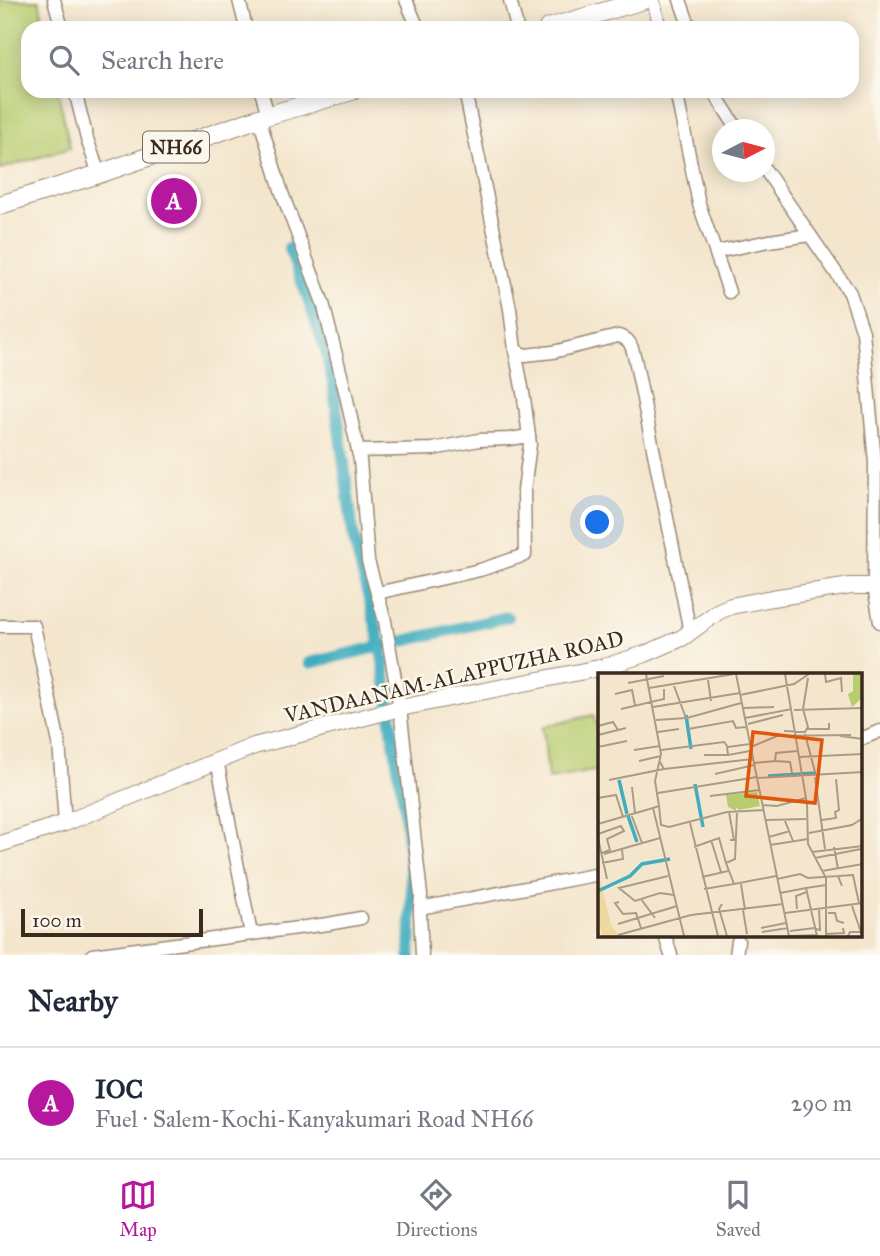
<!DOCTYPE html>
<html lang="en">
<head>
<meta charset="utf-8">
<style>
  body { margin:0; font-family:"IM FELL Great Primer",serif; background:#f6f6f7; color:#1f2937 }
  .compass { position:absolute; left:712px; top:119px; width:63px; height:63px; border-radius:50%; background:#fff; box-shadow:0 4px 18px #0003; rotate:84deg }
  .scale { position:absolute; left:21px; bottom:18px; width:182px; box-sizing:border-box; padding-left:7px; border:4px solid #3b2a1e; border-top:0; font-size:19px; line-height:24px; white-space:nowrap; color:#3b2a1e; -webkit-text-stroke:5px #fbf7ec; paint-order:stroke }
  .you { position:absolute; left:598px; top:523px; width:24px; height:24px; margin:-18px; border:5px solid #fff; border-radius:50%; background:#1a73e8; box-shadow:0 0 0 10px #1a73e833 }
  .badge { display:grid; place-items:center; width:46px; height:46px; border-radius:50%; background:#b5179e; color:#fff; font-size:23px; font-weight:700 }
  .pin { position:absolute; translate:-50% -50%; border:4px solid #fff; box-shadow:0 2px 7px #0006 }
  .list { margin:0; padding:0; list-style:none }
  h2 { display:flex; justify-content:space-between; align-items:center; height:91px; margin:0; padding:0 28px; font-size:30px }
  h2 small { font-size:23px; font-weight:400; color:#747a83 }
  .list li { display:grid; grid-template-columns:46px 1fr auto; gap:21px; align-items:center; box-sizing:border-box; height:112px; padding:0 28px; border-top:2px solid #e0e1e3 }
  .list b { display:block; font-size:26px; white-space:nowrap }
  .list p { margin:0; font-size:23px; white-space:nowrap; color:#747a83 }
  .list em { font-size:23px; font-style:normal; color:#747a83 }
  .icon { flex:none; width:38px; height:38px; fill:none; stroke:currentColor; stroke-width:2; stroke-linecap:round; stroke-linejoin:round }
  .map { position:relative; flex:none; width:880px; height:955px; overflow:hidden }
  .search { position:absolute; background:#fff; box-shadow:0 4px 18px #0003; left:21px; right:21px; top:21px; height:77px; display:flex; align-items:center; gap:18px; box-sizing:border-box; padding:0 24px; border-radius:21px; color:#747a83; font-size:26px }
  .sheet { height:203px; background:#fff }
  nav { display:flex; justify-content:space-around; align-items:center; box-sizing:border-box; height:98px; border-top:2px solid #e0e1e3; background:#fff; font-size:19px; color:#747a83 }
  nav a { display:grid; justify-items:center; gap:4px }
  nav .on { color:#b5179e }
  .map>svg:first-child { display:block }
</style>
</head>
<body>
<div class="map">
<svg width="880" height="955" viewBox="0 0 880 955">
  <rect width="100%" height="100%" fill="#fbf7ec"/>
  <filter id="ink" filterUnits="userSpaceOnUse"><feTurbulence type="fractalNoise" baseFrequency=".0143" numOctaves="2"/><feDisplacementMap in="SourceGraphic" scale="14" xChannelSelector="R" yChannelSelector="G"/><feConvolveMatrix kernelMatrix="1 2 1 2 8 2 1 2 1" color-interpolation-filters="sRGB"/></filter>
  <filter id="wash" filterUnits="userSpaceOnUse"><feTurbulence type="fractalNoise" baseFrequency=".00686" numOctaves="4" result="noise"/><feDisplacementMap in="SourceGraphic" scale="28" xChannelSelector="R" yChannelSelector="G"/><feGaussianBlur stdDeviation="1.57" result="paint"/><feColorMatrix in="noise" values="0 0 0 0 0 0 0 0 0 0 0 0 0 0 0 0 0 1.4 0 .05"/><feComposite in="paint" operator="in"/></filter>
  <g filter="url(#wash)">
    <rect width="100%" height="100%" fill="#f4e6cd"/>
    <g fill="#b8cd70" stroke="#7a7c47" stroke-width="2">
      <path d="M 0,0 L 39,0 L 45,28 L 28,28 L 28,91 L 58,91 L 70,148 L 0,169 Z"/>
      <path d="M 593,715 L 600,736 L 600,770 L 548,779 L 543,727 Z"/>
    </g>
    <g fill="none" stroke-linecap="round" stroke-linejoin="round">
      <g stroke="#40adbf" stroke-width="12">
        <path d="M 289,248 L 305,290 L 326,351 L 333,383 L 354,540 L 381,646 L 393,736 L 405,809 L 412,894 L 410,955"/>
        <path d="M 309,663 L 507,617"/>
      </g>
    </g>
  </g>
  <g filter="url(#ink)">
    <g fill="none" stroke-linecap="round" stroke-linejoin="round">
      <g stroke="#988876" stroke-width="15">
        <g id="minor">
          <path d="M 54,0 L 62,28"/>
          <path d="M 239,0 L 246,28"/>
          <path d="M 406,0 L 418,28"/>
          <path d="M 510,0 L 517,28"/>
          <path d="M 653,0 L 660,28"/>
          <path d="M 680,0 L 690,28"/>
          <path d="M 75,91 L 87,139 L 99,174"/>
          <path d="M 261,91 L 268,115"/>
          <path d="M 465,91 L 510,309 L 515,350 L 525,355 L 553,352 L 618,336 C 631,338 632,348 635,359 L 690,632"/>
          <path d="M 676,91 L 699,204 L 729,292"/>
          <path d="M 714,91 L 720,102 L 738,130"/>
          <path d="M 259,118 L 282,193 L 323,303 L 346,395 L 360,460 L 368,561 L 385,621 L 400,708 L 421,895 L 420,912 L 422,955"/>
          <path d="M 764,168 L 850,293 L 863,332 L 875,462 L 874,586 L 880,622"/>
          <path d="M 716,252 L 769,241 L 810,235"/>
          <path d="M 358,451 L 433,449 L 479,440 L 510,439 L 529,436"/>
          <path d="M 377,593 L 480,570 L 525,555 L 524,490 L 530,444 L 524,398 L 515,350"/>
          <path d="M 0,626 L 34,626 L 59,743 L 65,823"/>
          <path d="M 861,739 L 880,731"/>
          <path d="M 217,760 L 251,934"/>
          <path d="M 420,908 L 600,874"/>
          <path d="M 665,936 L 671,955"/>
          <path d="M 92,955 L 328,924 L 361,918"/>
          <path d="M 736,955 L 738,941"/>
        </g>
      </g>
      <g stroke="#988876" stroke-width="18">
        <path id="major" d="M 0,844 L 65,823 L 254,746 L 400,708 L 604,667 L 645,654 L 682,638 L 719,611 L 731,606 L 772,598 L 851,586 L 880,586"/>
      </g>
      <g stroke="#988876" stroke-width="20">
        <g id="highway">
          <path d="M 548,28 L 644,0"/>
          <path d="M 0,205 L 99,174 L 259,118 L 352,91"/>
        </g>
      </g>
      <use href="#minor" stroke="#fff" stroke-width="12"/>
      <use href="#major" stroke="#fff" stroke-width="16"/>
      <use href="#highway" stroke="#fff" stroke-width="18"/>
    </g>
  </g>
  <g text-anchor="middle" stroke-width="5" stroke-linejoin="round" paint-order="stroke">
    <rect fill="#fbf7ec" stroke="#75685c" stroke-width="2" x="143" y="131.5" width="66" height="31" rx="5"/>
    <g font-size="19" font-weight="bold" fill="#3b2a1e">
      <text x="176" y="154">NH66</text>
    </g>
    <g font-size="21" fill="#3b2a1e" stroke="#fbf7ec">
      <text transform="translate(454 677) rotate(-13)" y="7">VANDAANAM-ALAPPUZHA ROAD</text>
    </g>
  </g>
  <g transform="translate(598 673)">
    <rect width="264" height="264" fill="#f4e6cd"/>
    <path d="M 255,1 L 264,1 L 264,25 L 254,34 L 250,21 L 255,18 ZM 159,119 L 162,133 L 141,137 L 138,134 L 138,138 L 130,134 L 128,122 Z" fill="#b8cd70"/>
    <path d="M 0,198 L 13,252 L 20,261 L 18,263 L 5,263 L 0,250 Z" fill="#eeda9e"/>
    <path fill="none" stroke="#40adbf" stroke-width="3.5" d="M 88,42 L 93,76M 170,103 L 218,100M 21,107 L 29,141M 97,111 L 105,154M 30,143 L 39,169M 0,218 L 32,203 L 44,191 L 72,186"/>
    <path fill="none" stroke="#aa9b87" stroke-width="2" d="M 48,1 L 63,81 L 57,108 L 61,133 L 55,135 L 86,263M 138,1 L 191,263M 187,1 L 209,131 L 210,171 L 228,205 L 228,263M 227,1 L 228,9 L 243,5 L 244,19M 110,7 L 113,28M 30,10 L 66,3M 76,13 L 88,45M 51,15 L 136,1M 17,21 L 34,17 L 37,32M 142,22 L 196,11 L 211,1M 55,34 L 142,20M 146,35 L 176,34M 23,36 L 66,26 L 66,16M 196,37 L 265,35M 147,45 L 194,36M 58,47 L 89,45 L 143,30M 150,51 L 185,42M 0,53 L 15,49 L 20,57M 90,56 L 135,48 L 138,55 L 148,54M 209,56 L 231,56 L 231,50M 186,58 L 207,59 L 210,54 L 205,36 L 210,5M 60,59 L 81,56M 207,61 L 217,99M 0,62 L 28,55M 242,63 L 265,66M 0,74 L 29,68M 153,74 L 179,63 L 253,62M 36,77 L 62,73M 63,77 L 126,69 L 130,74 L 152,71M 106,82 L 130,82 L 129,74M 130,82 L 152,78M 201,84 L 265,81M 41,88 L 63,83M 177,88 L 192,89 L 194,100M 156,90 L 177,88 L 178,80 L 199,78M 66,96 L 155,86M 117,101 L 156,92M 217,104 L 227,176M 159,105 L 265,99M 11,107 L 66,96 L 62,89M 34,114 L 37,140M 60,120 L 159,104M 112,123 L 162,117M 0,125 L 18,122 L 25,144M 164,132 L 179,133 L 208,125M 61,133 L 63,152 L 71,154 L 129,139 L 166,137M 131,139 L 136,167 L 132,167M 33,141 L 44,170M 168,147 L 208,146M 224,147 L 238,145 L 237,139 L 241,137 L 238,106M 187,148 L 195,168M 92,150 L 120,263M 0,151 L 55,135M 211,160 L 254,152 L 265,145M 0,161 L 23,153 L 26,158 L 9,166 L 12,177 L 4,180M 171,164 L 192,158M 0,165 L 9,206M 113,167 L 123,199M 172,172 L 210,166M 96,174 L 121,165 L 128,190M 236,174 L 240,196M 214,179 L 265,173M 6,181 L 62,165M 217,185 L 263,176M 4,190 L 25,186 L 24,177M 224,198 L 265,191M 70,203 L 21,215 L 37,228 L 62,220 L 76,222M 240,203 L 255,202 L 261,230M 104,204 L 130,198M 179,206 L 202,201 L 210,205 L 240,203 L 244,213M 136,211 L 178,203M 143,211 L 147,237M 106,216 L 136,211 L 128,190 L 137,186 L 139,140M 182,220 L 208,215M 43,226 L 57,245M 21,229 L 17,230 L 25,241 L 38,240 L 43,255M 124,231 L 121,236 L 129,263M 199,236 L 198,223 L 209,219M 145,237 L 149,261M 187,240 L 265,230M 230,240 L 237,240 L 239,248 L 246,250M 20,251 L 79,233M 163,255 L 188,250M 218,256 L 222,257 L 221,235M 192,258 L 217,255M 164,259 L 190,255M 228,261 L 246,260 L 245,255M 20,262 L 93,242 L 185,231M 191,263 L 219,262M 219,263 L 208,215 L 228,212M 250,263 L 252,259 L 263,259 L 254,233"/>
    <path fill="#df570d" fill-opacity="0.15" stroke="#df570d" stroke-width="3.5" d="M 155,59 L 224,67 L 217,130 L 148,123 Z"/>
    <rect width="264" height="264" fill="none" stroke="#3b2a1e" stroke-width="3.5"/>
  </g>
</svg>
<svg class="compass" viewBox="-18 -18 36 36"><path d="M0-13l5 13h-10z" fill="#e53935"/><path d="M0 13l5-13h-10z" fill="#747a83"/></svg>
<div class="scale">100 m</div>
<div class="you"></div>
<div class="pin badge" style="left:174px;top:201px">A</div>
<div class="search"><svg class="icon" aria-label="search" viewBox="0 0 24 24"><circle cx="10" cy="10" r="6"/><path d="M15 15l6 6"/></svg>Search here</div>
</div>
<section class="sheet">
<h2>Nearby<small></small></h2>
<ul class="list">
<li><span class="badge">A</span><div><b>IOC</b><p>Fuel · Salem-Kochi-Kanyakumari Road NH66</p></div><em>290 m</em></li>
</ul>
</section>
<nav>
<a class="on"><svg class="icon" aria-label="map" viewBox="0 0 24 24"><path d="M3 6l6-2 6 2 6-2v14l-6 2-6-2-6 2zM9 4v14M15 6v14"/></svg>Map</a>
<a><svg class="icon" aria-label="directions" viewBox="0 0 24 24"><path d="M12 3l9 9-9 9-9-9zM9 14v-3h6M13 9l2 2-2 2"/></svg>Directions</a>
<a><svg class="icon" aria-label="saved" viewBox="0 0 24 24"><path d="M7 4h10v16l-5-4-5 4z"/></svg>Saved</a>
</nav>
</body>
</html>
